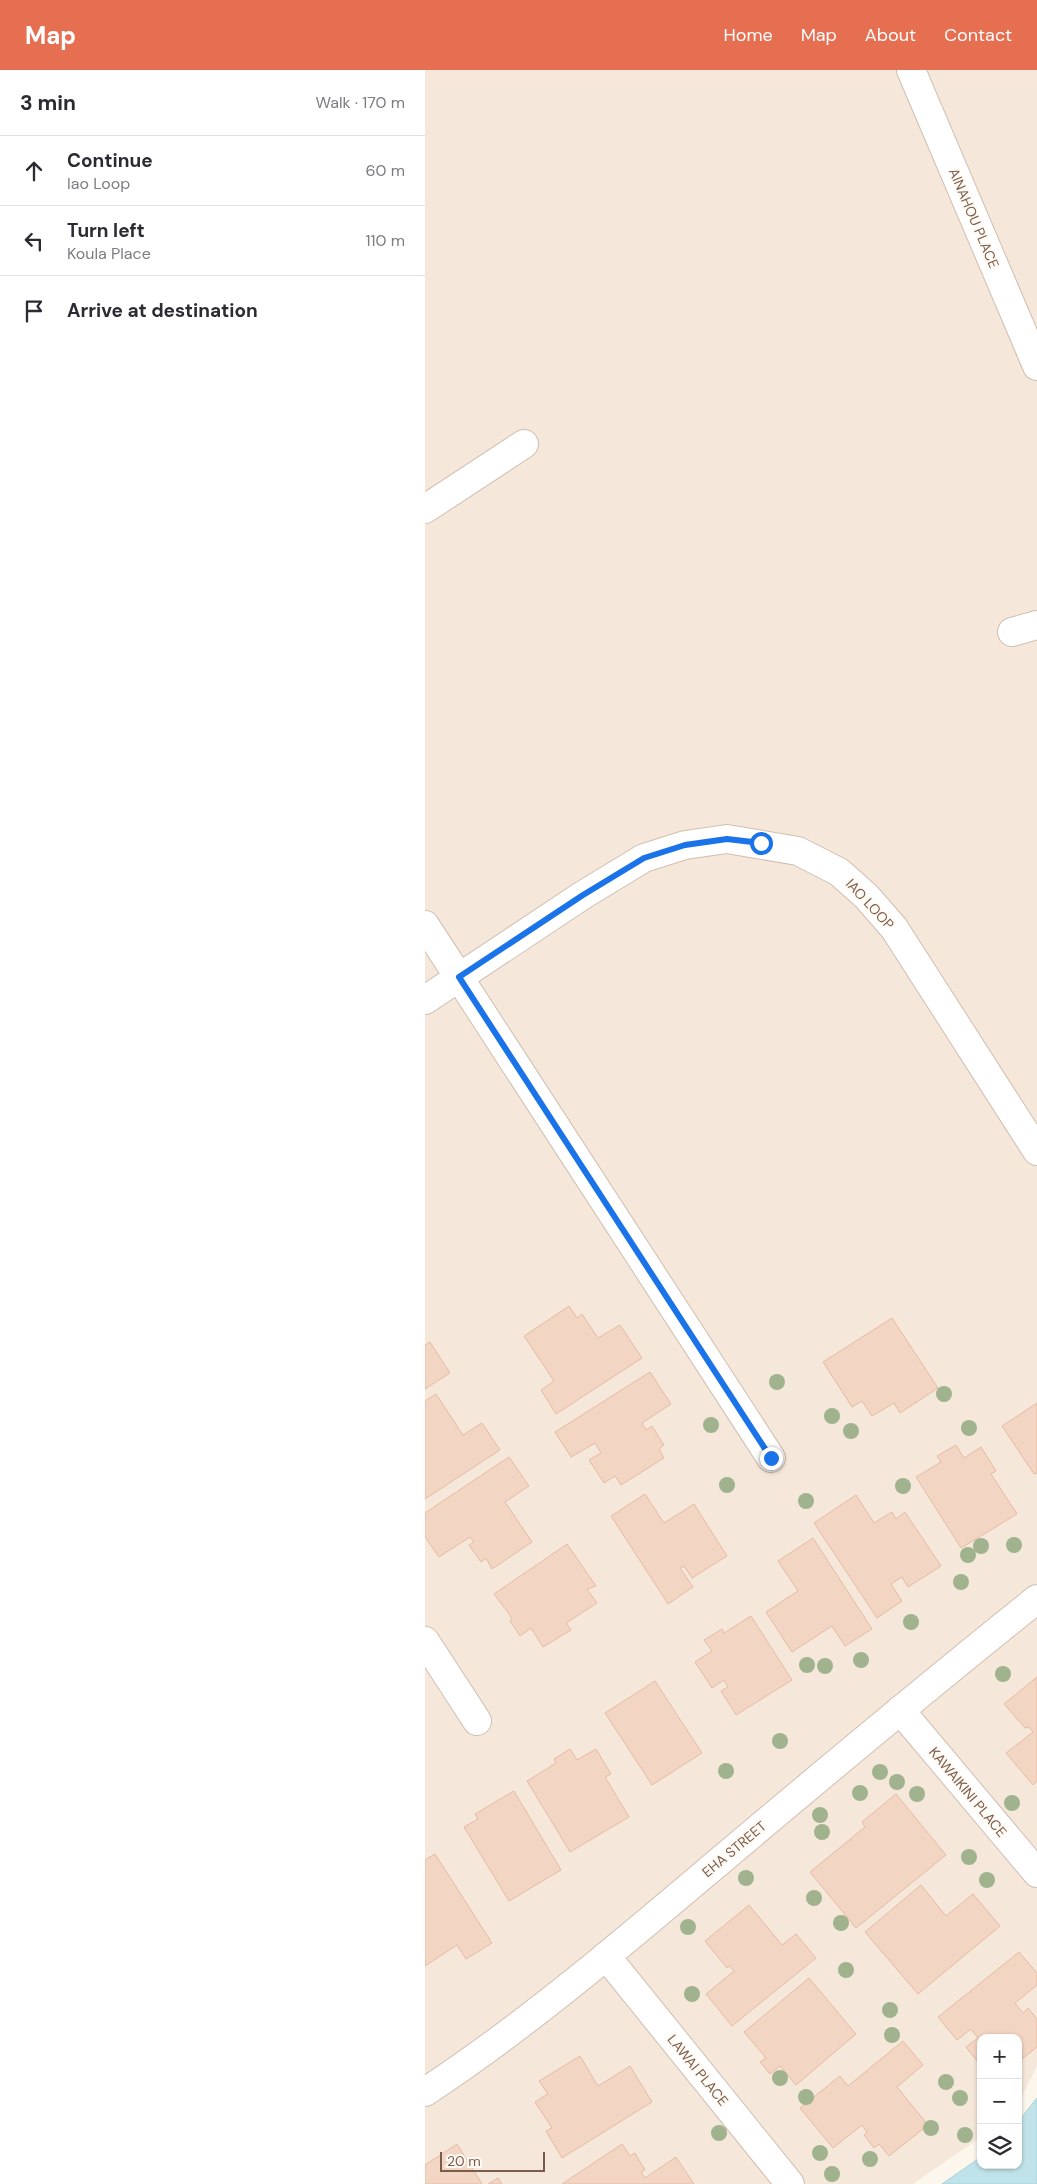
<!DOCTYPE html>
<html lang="en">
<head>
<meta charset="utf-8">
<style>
  body { margin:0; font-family:"DM Sans",sans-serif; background:#f2f2f3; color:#2b2b33 }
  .controls { position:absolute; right:15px; bottom:15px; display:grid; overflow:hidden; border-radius:10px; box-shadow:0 1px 4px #0004 }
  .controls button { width:45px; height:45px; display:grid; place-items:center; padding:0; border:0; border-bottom:1px solid #e1e1e2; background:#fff; color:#2b2b33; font:25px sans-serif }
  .scale { position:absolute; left:15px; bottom:12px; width:105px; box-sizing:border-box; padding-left:5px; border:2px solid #7a5c4d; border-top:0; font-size:14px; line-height:18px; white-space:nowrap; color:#7a5c4d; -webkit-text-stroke:4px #fffaf3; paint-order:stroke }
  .stop { position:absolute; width:15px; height:15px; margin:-11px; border:4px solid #1a73e8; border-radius:50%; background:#fff }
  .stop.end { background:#1a73e8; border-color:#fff; box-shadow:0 1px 5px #0008 }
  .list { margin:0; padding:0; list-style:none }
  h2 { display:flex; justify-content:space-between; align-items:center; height:65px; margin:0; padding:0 20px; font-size:21px }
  h2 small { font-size:16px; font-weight:400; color:#7c7c81 }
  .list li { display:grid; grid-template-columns:32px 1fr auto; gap:15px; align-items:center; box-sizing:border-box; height:70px; padding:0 20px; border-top:1px solid #e1e1e2 }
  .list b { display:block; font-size:19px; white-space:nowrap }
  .list p { margin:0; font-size:16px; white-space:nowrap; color:#7c7c81 }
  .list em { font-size:16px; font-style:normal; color:#7c7c81 }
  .icon { flex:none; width:28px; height:28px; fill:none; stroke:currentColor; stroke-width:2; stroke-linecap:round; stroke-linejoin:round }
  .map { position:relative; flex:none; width:612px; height:2114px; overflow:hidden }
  header { display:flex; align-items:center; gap:30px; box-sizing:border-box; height:70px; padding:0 25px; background:#e76f51; color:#fff }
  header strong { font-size:24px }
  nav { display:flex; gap:28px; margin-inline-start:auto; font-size:18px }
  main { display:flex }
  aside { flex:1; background:#fff }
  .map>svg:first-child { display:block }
</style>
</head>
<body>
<header>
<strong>Map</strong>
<nav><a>Home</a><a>Map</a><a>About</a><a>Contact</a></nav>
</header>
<main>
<aside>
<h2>3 min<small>Walk · 170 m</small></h2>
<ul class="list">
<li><svg class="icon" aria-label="ahead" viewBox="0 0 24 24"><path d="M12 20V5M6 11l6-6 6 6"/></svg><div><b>Continue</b><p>Iao Loop</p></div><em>60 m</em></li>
<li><svg class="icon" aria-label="left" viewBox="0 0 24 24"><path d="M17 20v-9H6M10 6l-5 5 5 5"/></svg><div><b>Turn left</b><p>Koula Place</p></div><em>110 m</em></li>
<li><svg class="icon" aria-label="arrive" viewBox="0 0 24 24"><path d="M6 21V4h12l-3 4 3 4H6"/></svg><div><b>Arrive at destination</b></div></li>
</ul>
</aside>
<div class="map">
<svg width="612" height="2114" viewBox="0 0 612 2114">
  <rect width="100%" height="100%" fill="#fdf6ec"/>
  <path fill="#f5e8da" d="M 0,0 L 612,0 L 612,1996 L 593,2034 L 593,1968 L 556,1968 L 556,2067 L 488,2114 L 0,2114 Z"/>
  <path fill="#bfe3e8" stroke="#a5d3da" d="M 612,2028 L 612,2114 L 517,2114 L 556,2087 L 556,2095 L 593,2095 L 593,2052 Z"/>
  <g fill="#f3d5c3" stroke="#e6bba3">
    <path d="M 144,1236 L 152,1248 L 157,1244 L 173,1268 L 195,1255 L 217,1288 L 131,1344 L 116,1320 L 129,1311 L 99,1266 Z"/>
    <path d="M 467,1248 L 513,1318 L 475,1343 L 469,1333 L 447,1346 L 437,1331 L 427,1337 L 398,1292 Z"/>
    <path d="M 5,1272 L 25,1303 L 0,1319 L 0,1275 Z"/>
    <path d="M 225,1302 L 246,1334 L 217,1353 L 221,1360 L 227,1356 L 239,1375 L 234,1379 L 239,1388 L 196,1415 L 190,1406 L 179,1413 L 164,1390 L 176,1383 L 170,1373 L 146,1387 L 130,1362 Z"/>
    <path d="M 11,1324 L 38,1365 L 57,1353 L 75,1380 L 0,1429 L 0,1331 Z"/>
    <path d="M 612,1333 L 612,1403 L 609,1404 L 577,1356 Z"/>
    <path d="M 531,1375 L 539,1388 L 556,1377 L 571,1401 L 566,1404 L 592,1444 L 536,1478 L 491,1407 L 516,1392 L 512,1386 Z"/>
    <path d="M 84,1387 L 104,1416 L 80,1432 L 107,1472 L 67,1499 L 61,1488 L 56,1492 L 44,1475 L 49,1472 L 45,1467 L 14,1487 L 0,1467 L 0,1443 Z"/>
    <path d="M 220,1424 L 239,1453 L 269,1434 L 302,1486 L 267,1508 L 259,1496 L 255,1498 L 268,1517 L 243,1534 L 186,1446 Z"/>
    <path d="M 431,1425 L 449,1453 L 467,1442 L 471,1449 L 480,1442 L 516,1496 L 483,1517 L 477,1507 L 466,1514 L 477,1531 L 452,1548 L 389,1453 Z"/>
    <path d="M 388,1468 L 447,1559 L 420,1576 L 407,1556 L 367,1582 L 341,1542 L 373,1521 L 353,1491 Z"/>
    <path d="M 142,1474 L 171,1516 L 162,1519 L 172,1533 L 141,1553 L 146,1560 L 118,1577 L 106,1558 L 95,1566 L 85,1551 L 87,1548 L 69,1524 Z"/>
    <path d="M 326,1546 L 367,1610 L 311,1645 L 296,1621 L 303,1617 L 299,1610 L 287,1618 L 270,1592 L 287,1581 L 279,1570 L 297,1559 L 299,1563 Z"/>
    <path d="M 612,1607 L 612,1711 L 608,1715 L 581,1683 L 608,1662 L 604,1657 L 600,1658 L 579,1634 Z"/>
    <path d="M 230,1611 L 277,1683 L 227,1715 L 180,1643 Z"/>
    <path d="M 145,1679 L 152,1690 L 171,1679 L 186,1704 L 180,1707 L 204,1747 L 145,1782 L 102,1711 L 131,1693 L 129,1689 Z"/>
    <path d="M 89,1721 L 136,1800 L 84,1831 L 39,1757 L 53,1749 L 50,1744 Z"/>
    <path d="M 471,1724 L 521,1785 L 431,1858 L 385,1802 L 440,1757 L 437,1752 Z"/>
    <path d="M 10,1784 L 67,1873 L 41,1889 L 32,1875 L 0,1896 L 0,1790 Z"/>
    <path d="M 496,1815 L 521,1846 L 548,1824 L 575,1856 L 493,1924 L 440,1862 Z"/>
    <path d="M 324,1835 L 357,1875 L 371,1864 L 391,1888 L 307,1956 L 281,1924 L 309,1901 L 304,1896 L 302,1898 L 280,1871 Z"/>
    <path d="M 594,1882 L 612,1903 L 612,1915 L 590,1933 L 598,1943 L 603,1938 L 612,1949 L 612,1977 L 593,1992 L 593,1968 L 556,1968 L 556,1996 L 541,1977 L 553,1968 L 546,1959 L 532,1970 L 513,1947 Z"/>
    <path d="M 384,1908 L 431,1964 L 371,2015 L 355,1996 L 345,2004 L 335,1992 L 341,1988 L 319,1962 Z"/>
    <path d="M 478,1971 L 498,1995 L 472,2017 L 503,2055 L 464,2086 L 454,2074 L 449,2078 L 439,2065 L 442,2062 L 437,2055 L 408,2078 L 375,2038 L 415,2006 L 423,2016 Z"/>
    <path d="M 155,1986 L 173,2016 L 205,1996 L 227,2032 L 137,2088 L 121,2061 L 127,2058 L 110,2032 L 123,2024 L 114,2011 Z"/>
    <path d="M 32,2074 L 57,2114 L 0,2114 L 0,2095 Z"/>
    <path d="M 197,2074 L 205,2086 L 210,2083 L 220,2100 L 216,2102 L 220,2108 L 251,2087 L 269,2114 L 137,2114 Z"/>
    <path d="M 73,2108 L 77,2114 L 63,2114 Z"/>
  </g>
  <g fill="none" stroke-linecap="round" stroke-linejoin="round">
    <g stroke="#d1beb0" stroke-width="30">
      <g id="minor">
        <path d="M 486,0 L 612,296"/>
        <path d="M 0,439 L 99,374"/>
        <path d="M 587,562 L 612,555"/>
        <path d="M 0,855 L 346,1388"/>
        <path d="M 0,930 L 158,825 L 219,788 L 260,775 L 302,769 L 373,781 L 414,802 L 441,826 L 469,858 L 612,1081"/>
        <path d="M 0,1571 L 52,1651"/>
        <path d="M 475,1640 L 612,1803"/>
        <path d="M 181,1886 L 365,2114"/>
        <path d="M 0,2022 C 100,1956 192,1878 283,1801 C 392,1709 501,1618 612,1529"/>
      </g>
    </g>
    <use href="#minor" stroke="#fff" stroke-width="28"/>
  </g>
  <g fill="#a0b28e">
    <circle cx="352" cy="1312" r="8"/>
    <circle cx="519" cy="1324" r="8"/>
    <circle cx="407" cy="1346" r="8"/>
    <circle cx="286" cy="1355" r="8"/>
    <circle cx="544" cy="1358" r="8"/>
    <circle cx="426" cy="1361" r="8"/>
    <circle cx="302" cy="1415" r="8"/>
    <circle cx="478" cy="1416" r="8"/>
    <circle cx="381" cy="1431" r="8"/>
    <circle cx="589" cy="1475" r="8"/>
    <circle cx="556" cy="1476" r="8"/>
    <circle cx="543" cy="1485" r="8"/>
    <circle cx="536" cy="1512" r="8"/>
    <circle cx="486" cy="1552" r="8"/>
    <circle cx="436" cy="1590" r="8"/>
    <circle cx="382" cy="1595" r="8"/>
    <circle cx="400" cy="1596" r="8"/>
    <circle cx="578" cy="1604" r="8"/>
    <circle cx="355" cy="1671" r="8"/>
    <circle cx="301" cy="1701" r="8"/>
    <circle cx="455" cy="1702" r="8"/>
    <circle cx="472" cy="1712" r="8"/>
    <circle cx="435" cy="1723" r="8"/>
    <circle cx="492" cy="1724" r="8"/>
    <circle cx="587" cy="1733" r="8"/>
    <circle cx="395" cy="1745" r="8"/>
    <circle cx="397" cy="1762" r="8"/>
    <circle cx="544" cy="1787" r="8"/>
    <circle cx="321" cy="1808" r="8"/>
    <circle cx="562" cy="1810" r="8"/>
    <circle cx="389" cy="1828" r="8"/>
    <circle cx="416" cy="1853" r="8"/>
    <circle cx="263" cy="1857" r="8"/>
    <circle cx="421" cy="1900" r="8"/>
    <circle cx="267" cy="1924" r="8"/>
    <circle cx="465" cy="1940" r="8"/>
    <circle cx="467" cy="1965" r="8"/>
    <circle cx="355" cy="2008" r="8"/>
    <circle cx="521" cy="2012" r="8"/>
    <circle cx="381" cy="2027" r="8"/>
    <circle cx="535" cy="2028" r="8"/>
    <circle cx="506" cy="2058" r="8"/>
    <circle cx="294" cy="2063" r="8"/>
    <circle cx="540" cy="2065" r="8"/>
    <circle cx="395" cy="2083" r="8"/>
    <circle cx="445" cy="2089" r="8"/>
    <circle cx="407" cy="2104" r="8"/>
  </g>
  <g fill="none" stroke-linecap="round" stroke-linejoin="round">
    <path stroke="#1a73e8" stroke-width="6" d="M 336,773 L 302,769 L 260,775 L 219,788 L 158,825 L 34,907 L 346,1388"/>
  </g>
  <g text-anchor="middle" stroke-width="4" stroke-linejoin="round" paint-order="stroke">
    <g font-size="14" fill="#7a5c4d" stroke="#fffaf3">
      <text transform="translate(549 148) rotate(67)" y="5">AINAHOU PLACE</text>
      <text transform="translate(445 834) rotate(47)" y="5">IAO LOOP</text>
      <text transform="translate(543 1722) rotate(50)" y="5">KAWAIKINI PLACE</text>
      <text transform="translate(309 1779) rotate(-40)" y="5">EHA STREET</text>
      <text transform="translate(273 2000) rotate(51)" y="5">LAWAI PLACE</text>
    </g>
  </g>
</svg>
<div class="controls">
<button>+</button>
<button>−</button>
<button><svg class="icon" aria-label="layers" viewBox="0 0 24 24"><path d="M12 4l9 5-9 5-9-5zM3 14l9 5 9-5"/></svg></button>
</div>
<div class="scale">20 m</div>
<div class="stop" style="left:336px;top:773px"></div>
<div class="stop end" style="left:346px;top:1388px"></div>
</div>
</main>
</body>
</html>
